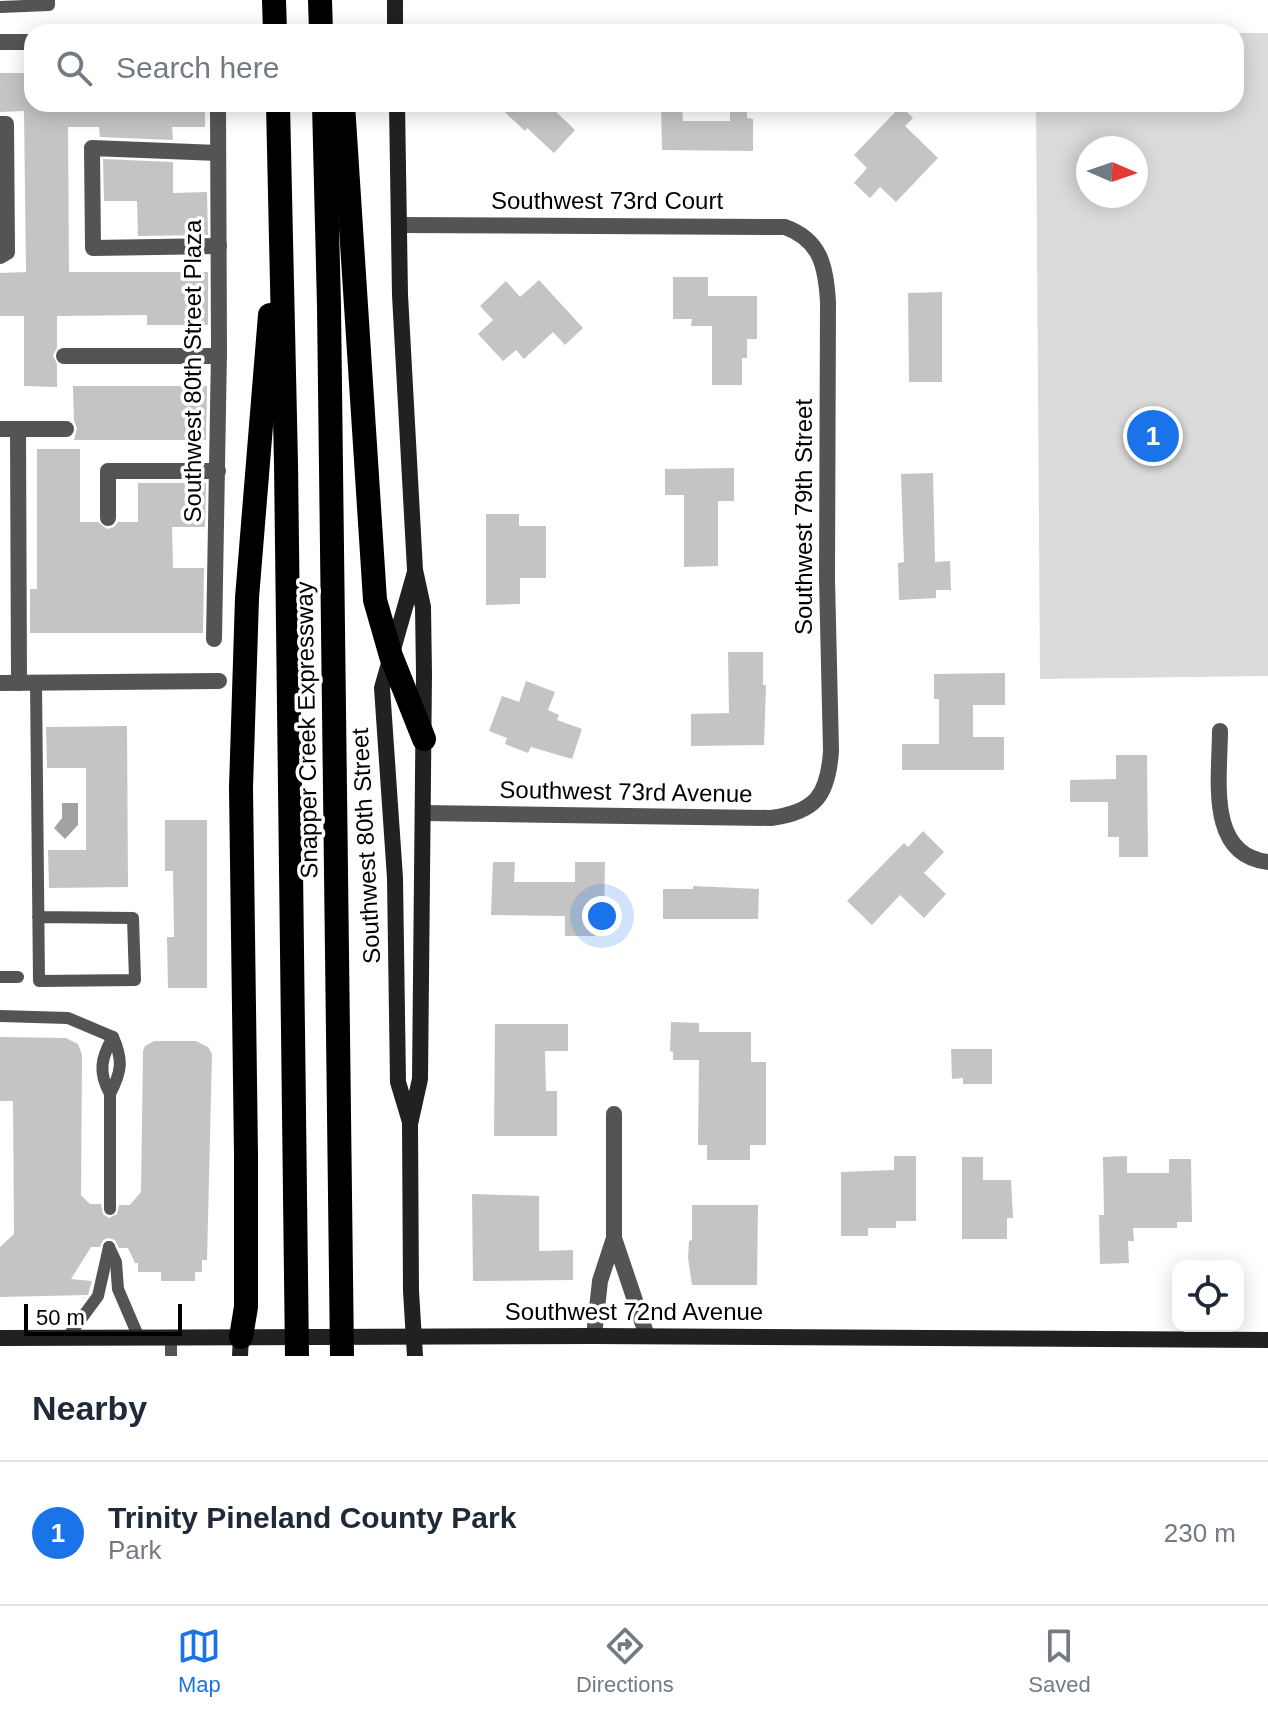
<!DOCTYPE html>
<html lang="en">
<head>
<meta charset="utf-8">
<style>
  body { margin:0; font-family:Helvetica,sans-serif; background:#f6f6f7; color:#1f2937 }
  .controls { position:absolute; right:24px; bottom:24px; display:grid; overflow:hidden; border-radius:16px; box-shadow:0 4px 20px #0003 }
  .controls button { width:72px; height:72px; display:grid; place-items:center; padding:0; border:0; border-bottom:2px solid #e0e1e3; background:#fff; color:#1f2937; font:40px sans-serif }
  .compass { position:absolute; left:1076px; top:136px; width:72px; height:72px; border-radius:50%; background:#fff; box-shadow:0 4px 20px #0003; rotate:92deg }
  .scale { position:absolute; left:24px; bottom:20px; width:158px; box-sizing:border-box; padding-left:8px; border:4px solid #000; border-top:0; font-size:22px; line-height:28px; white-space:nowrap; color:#000; -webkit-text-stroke:6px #fff; paint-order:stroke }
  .you { position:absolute; left:602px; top:916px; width:28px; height:28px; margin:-20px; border:6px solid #fff; border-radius:50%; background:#1a73e8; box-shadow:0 0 0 12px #1a73e833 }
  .badge { display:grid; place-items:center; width:52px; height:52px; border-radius:50%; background:#1a73e8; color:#fff; font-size:26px; font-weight:700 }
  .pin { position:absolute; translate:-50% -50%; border:4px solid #fff; box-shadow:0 2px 8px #0006 }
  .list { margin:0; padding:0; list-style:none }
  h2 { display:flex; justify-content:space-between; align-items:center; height:104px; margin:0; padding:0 32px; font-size:34px }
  h2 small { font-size:26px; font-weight:400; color:#747a83 }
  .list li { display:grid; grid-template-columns:52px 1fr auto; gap:24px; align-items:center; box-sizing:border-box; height:144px; padding:0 32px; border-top:2px solid #e0e1e3 }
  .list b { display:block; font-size:30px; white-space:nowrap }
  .list p { margin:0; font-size:26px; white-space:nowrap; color:#747a83 }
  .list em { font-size:26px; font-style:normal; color:#747a83 }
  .icon { flex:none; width:44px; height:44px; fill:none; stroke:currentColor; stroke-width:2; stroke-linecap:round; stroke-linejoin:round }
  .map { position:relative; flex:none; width:1268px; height:1356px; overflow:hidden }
  .search { position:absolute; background:#fff; box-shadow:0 4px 20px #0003; left:24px; right:24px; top:24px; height:88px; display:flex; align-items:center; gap:20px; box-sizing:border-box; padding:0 28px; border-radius:24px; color:#747a83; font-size:30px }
  .sheet { height:248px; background:#fff }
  nav { display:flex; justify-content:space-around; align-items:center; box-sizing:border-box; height:112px; border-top:2px solid #e0e1e3; background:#fff; font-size:22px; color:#747a83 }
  nav a { display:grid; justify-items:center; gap:4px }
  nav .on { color:#1a73e8 }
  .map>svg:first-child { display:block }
</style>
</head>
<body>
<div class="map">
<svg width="1268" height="1356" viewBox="0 0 1268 1356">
  <rect width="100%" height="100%" fill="#fff"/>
  <path fill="#dbdbdb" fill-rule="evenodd" d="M 1236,33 L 1268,33 L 1268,676 L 1040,679 L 1036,104 L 1236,104 ZM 1088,148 L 1136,148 L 1136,196 L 1088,196 Z"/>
  <path fill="#a2a2a2" d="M 62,803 L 78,803 L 78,825 L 65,839 L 54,828 L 62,818 Z"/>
  <g fill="#c4c4c4">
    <path d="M 0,73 L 32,73 L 32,104 L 205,104 L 205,127 L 172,127 L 173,140 L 100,137 L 99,127 L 68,127 L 69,272 L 208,272 L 208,325 L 147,325 L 147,315 L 57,316 L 57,348 L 53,355 L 57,364 L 57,387 L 24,386 L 24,316 L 0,316 L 0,273 L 26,272 L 24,111 L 0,112 Z"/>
    <path d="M 496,104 L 548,104 L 575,130 L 554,153 L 527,128 L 525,131 Z"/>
    <path d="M 661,104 L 682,104 L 683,121 L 730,121 L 730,104 L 747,104 L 747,118 L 753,119 L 753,151 L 662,150 Z"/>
    <path d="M 901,106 L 913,118 L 905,126 L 938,158 L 896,202 L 880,187 L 870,198 L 854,183 L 867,168 L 854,155 Z"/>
    <path d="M 103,159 L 173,162 L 173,193 L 207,192 L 208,235 L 138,236 L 137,201 L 104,201 Z"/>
    <path d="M 673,277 L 708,277 L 708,296 L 757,296 L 757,339 L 747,339 L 747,358 L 742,358 L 742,385 L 712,385 L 712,326 L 691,326 L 692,319 L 673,319 Z"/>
    <path d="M 539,280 L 583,328 L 565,345 L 553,332 L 524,359 L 516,350 L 503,361 L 478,334 L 493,320 L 480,306 L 506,281 L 520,297 Z"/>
    <path d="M 942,292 L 942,382 L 909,382 L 908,293 Z"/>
    <path d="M 73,386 L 207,386 L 206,440 L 74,440 L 77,428 L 74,421 Z"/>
    <path d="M 37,449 L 80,449 L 80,522 L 98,522 L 107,529 L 114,527 L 118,522 L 138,522 L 138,483 L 206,483 L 205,527 L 172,527 L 173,568 L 204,568 L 203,633 L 30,633 L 30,589 L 37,589 Z"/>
    <path d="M 734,468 L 734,501 L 718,501 L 718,566 L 684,567 L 684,495 L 665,495 L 665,469 Z"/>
    <path d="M 933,473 L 935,562 L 950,561 L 951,590 L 936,590 L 936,598 L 899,600 L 898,563 L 904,562 L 901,474 Z"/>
    <path d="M 486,514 L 519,514 L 519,526 L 546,526 L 546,578 L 520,578 L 520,604 L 486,605 Z"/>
    <path d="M 728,652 L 763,652 L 763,685 L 766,685 L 764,745 L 691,746 L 691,714 L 729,713 Z"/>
    <path d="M 1005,673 L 1005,705 L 973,705 L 973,737 L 1004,737 L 1004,770 L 902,770 L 902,744 L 939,744 L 939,699 L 934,699 L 934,674 Z"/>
    <path d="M 526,681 L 555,692 L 548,710 L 559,715 L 557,720 L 582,729 L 572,759 L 531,747 L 528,753 L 505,744 L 507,738 L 489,731 L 502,696 L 519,702 Z"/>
    <path d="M 127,726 L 128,887 L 49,888 L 48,850 L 86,850 L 86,768 L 47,768 L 46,727 Z"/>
    <path d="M 1116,755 L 1147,755 L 1148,857 L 1119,857 L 1119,837 L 1108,837 L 1108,802 L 1070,802 L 1070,780 L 1116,779 Z"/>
    <path d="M 165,820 L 207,820 L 207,988 L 168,988 L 167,937 L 174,937 L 173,871 L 165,871 Z"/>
    <path d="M 923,831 L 944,852 L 924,873 L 946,894 L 924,918 L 900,895 L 872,925 L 847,901 L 904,843 L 908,847 Z"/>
    <path d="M 493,862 L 515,862 L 514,882 L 575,882 L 575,862 L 605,862 L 604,916 L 595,916 L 595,936 L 565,936 L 565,916 L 491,915 Z"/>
    <path d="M 693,886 L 759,889 L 758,919 L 663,919 L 663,889 L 693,889 Z"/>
    <path d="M 671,1022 L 699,1023 L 699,1032 L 751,1032 L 751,1062 L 766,1062 L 766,1145 L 750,1145 L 750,1160 L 707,1160 L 707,1145 L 698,1145 L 699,1060 L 673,1060 L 673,1052 L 670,1051 Z"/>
    <path d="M 495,1024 L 568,1024 L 568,1051 L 545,1051 L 546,1091 L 557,1091 L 557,1136 L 494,1136 Z"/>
    <path d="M 0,1037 L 66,1038 L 78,1044 L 82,1055 L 81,1195 L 90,1204 L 101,1204 L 103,1214 L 109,1218 L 117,1214 L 119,1205 L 130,1205 L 141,1192 L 143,1051 L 145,1046 L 154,1041 L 196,1041 L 208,1047 L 212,1054 L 207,1260 L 202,1260 L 202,1272 L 195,1272 L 195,1281 L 161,1281 L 161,1272 L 138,1272 L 138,1263 L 135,1263 L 128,1248 L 119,1248 L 115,1240 L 109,1238 L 103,1240 L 100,1247 L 91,1247 L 71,1279 L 92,1281 L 88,1295 L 0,1297 L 0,1247 L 14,1234 L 13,1101 L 0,1101 Z"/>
    <path d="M 951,1049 L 992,1049 L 992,1084 L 963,1084 L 963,1078 L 952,1079 Z"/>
    <path d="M 894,1156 L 916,1156 L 916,1221 L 896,1221 L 896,1228 L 868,1228 L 868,1236 L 841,1236 L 841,1172 L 894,1170 Z"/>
    <path d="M 1127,1156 L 1127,1173 L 1169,1173 L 1169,1159 L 1191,1159 L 1192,1222 L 1177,1222 L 1177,1228 L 1133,1228 L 1134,1241 L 1128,1241 L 1129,1263 L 1100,1264 L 1099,1215 L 1104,1215 L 1103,1157 Z"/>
    <path d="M 962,1157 L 983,1157 L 983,1180 L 1011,1180 L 1013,1218 L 1007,1218 L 1007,1239 L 962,1239 Z"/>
    <path d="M 472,1194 L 539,1196 L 539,1251 L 573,1250 L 573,1280 L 473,1281 Z"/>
    <path d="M 692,1205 L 758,1205 L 757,1285 L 692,1285 L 688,1258 L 689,1241 L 692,1240 Z"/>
  </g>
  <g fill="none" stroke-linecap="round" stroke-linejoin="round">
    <g stroke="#545454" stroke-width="12">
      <path d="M 0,7 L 49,5 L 49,0"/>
      <path d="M 36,683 L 39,981 L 135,980 L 133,918 L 38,917"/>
      <path d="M 0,977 L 18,977"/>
      <path d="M 0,1016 L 68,1018 L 113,1037 C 123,1060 122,1071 110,1094 L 110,1209"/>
      <path d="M 110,1094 C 98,1072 101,1058 113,1037"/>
      <path d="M 109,1247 L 116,1262 L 118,1289 L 139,1338"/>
      <path d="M 67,1338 L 98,1296 L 109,1247"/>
      <path d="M 171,1356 L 171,1337"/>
    </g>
    <g stroke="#545454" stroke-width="16">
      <path d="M 0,42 L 32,42"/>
      <path d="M 0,124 L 6,124 L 7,252 L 0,256"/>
      <path d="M 218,153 L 92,148 L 93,248 L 219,246"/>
      <path d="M 399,225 L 785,227 C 821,240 826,267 828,302 L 827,579 L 831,751 C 828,795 816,812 771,818 L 424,813"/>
      <path d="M 64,356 L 219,356"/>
      <path d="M 0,429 L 66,429"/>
      <path d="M 18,429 L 19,683"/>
      <path d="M 108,518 L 108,471 L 218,471"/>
      <path d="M 214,639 L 219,352 L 218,104"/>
      <path d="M 0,683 L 219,681"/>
      <path d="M 1220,731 C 1220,777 1206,855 1268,862"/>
      <path d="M 614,1238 L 647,1336"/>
      <path d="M 594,1336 L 600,1281 L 614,1238 L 614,1114"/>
    </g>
    <g stroke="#212121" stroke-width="16">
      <path d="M 395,0 L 395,32"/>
      <path d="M 397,104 L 400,295 L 415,570 L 423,607 L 424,674 L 420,1079 L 410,1124 L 411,1291 L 415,1356"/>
      <path d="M 410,1122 L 398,1082 L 395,878 L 382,688 L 415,572"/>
      <path d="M 0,1338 L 594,1336 L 1268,1340"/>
      <path d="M 240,1356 L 241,1337"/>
    </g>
    <g stroke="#000" stroke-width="24">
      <path d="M 274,0 L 275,32"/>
      <path d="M 320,0 L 321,32"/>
      <path d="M 278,104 L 286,463 L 297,1356"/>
      <path d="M 324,104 L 329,306 L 342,1356"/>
      <path d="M 343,104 L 375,600 L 391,656 L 424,739"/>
      <path d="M 241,1337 L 246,1307 L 246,1154 L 241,788 L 247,598 L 270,315"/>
    </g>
  </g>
  <g text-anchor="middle" stroke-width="7" stroke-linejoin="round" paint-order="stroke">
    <g font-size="24" fill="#000" stroke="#fff">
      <text x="607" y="209">Southwest 73rd Court</text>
      <text transform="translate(193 371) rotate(-90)" y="8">Southwest 80th Street Plaza</text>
      <text transform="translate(804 517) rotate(-90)" y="8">Southwest 79th Street</text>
      <text transform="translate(307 730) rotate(-91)" y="8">Snapper Creek Expressway</text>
      <text transform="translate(626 792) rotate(1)" y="8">Southwest 73rd Avenue</text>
      <text transform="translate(366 846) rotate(-93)" y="8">Southwest 80th Street</text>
      <text x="634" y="1320">Southwest 72nd Avenue</text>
    </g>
  </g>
</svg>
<div class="controls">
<button><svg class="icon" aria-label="locate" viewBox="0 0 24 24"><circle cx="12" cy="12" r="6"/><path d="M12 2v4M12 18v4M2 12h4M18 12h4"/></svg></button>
</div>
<svg class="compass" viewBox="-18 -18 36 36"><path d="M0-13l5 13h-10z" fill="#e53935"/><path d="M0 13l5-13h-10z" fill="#747a83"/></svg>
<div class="scale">50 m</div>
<div class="you"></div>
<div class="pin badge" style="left:1153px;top:436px">1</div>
<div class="search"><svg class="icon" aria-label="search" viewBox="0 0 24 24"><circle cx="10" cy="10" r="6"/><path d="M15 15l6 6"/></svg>Search here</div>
</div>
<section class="sheet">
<h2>Nearby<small></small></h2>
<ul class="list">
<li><span class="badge">1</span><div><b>Trinity Pineland County Park</b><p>Park</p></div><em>230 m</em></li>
</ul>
</section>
<nav>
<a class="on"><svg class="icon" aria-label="map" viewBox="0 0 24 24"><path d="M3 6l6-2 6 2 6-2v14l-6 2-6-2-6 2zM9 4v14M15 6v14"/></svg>Map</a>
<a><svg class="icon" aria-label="directions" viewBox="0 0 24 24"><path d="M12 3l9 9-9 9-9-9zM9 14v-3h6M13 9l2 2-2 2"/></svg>Directions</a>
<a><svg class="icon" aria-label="saved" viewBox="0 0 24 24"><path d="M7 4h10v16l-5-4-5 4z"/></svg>Saved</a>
</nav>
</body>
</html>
